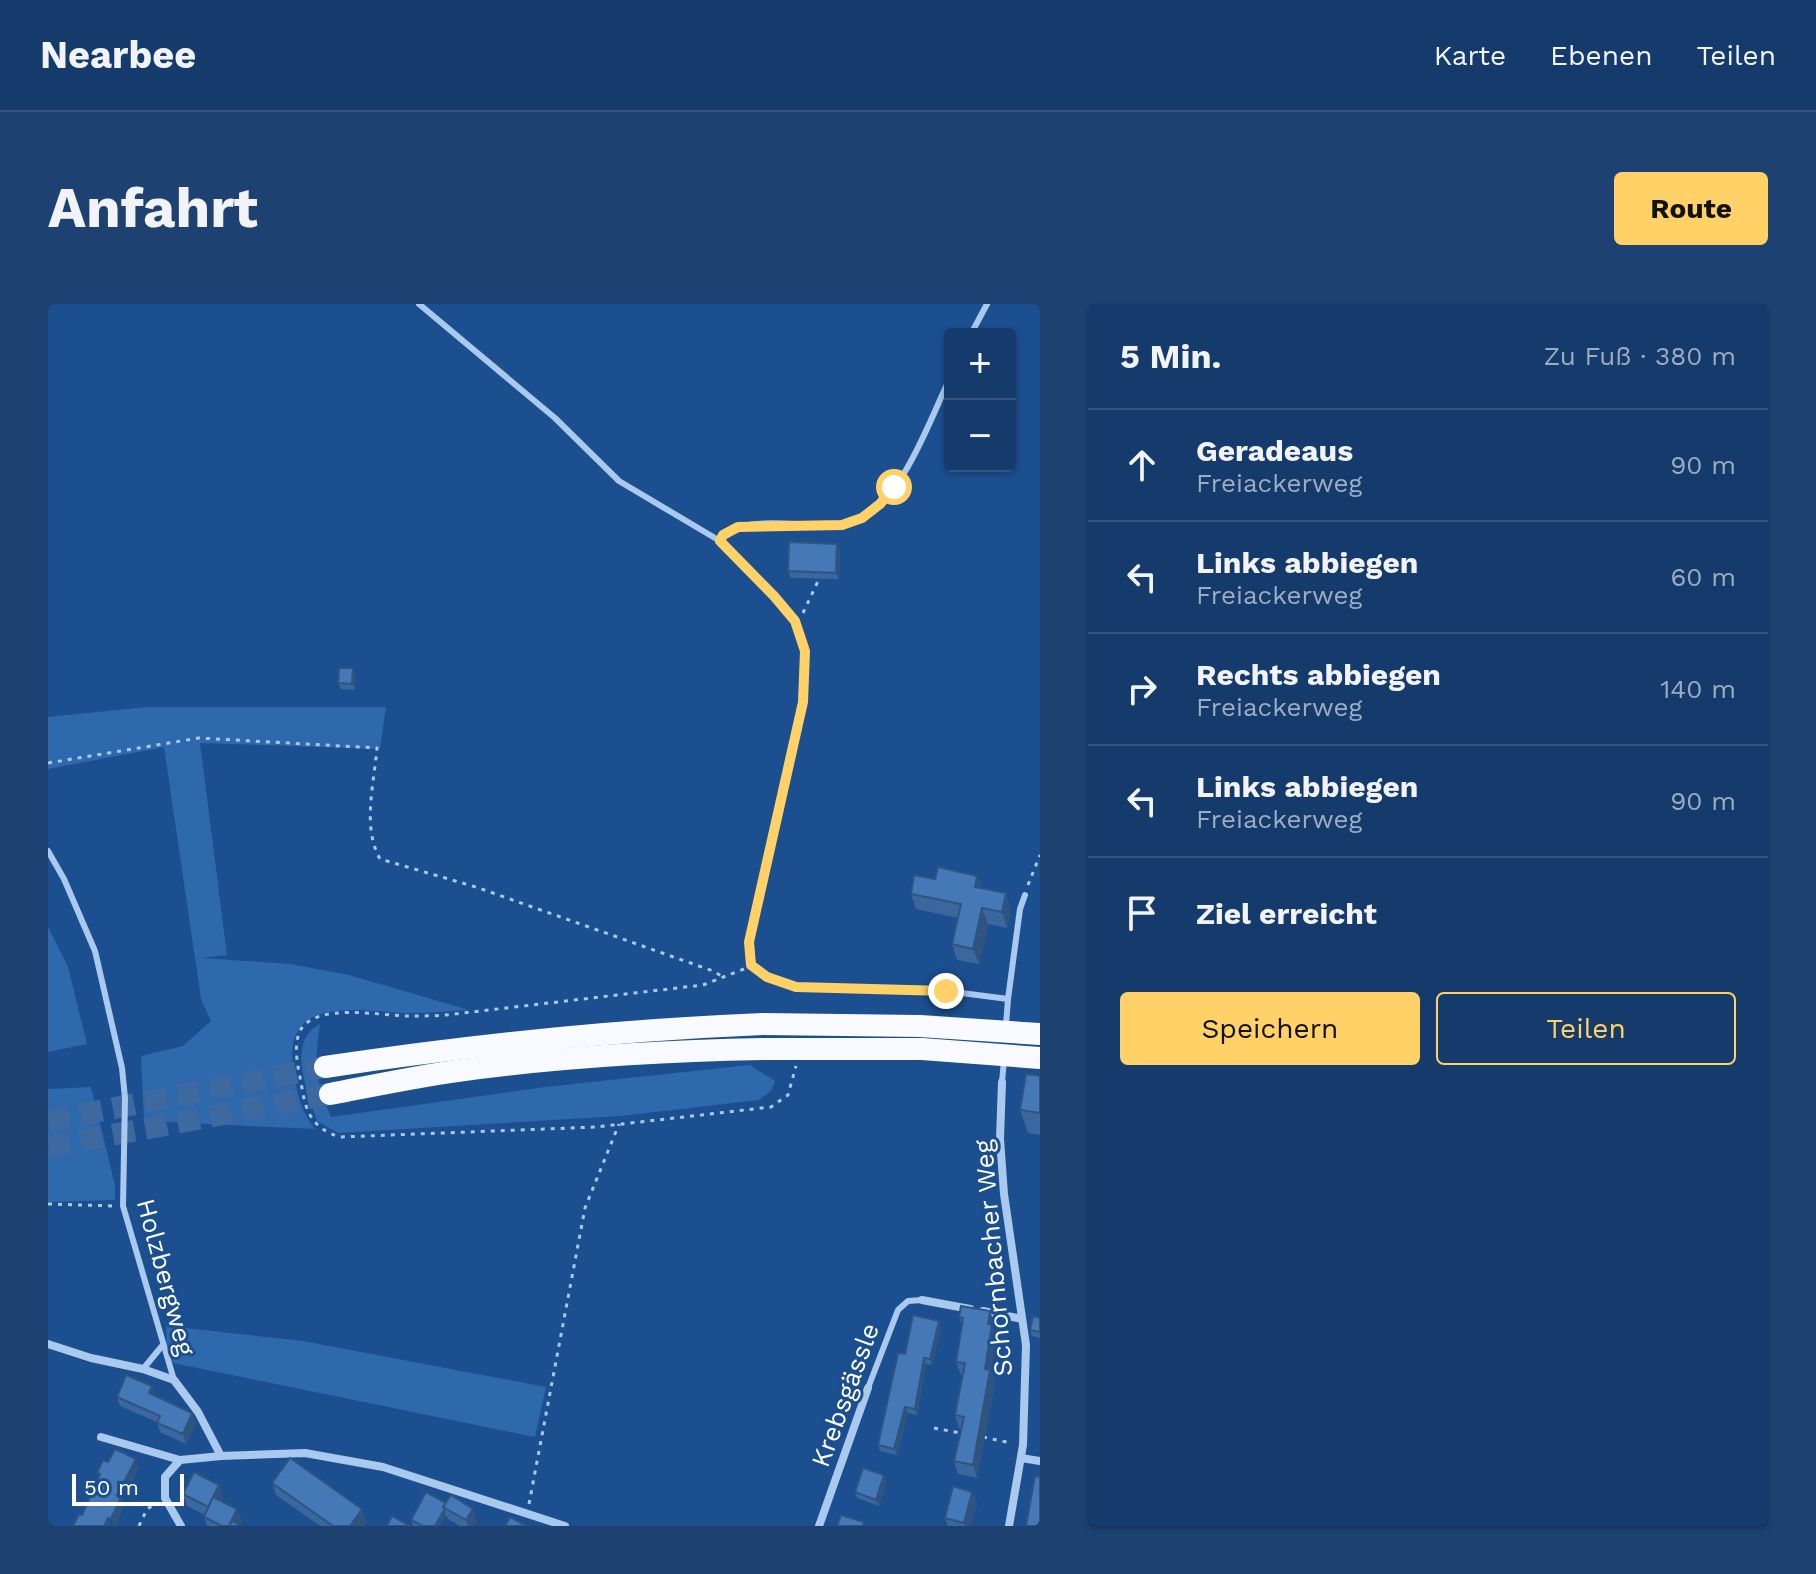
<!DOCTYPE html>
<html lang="de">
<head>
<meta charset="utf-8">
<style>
  body { margin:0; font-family:"Work Sans",sans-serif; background:#1d4271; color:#f1f3f6 }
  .controls { position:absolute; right:24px; top:24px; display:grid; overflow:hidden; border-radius:8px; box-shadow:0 2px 6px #0004 }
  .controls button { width:72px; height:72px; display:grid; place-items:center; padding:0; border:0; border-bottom:2px solid #33557e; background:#143b6b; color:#f1f3f6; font:40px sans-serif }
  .scale { position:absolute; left:24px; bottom:20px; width:112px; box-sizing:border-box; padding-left:8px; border:4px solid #fff; border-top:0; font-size:22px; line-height:28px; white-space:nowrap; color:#fff; -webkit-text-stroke:6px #1b4f8f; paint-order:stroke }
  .stop { position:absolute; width:24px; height:24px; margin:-18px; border:6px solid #ffd166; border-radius:50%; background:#fff }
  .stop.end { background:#ffd166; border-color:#fff; box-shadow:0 2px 8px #0008 }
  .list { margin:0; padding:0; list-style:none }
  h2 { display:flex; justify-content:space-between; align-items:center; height:104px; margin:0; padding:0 32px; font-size:34px }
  h2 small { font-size:26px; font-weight:400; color:#9dadc1 }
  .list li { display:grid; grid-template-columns:52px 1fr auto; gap:24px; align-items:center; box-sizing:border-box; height:112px; padding:0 32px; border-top:2px solid #33557e }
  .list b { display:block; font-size:30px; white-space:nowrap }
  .list p { margin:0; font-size:26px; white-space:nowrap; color:#9dadc1 }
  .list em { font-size:26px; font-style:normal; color:#9dadc1 }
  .actions { display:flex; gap:16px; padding:24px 32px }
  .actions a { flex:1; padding:18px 0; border:2px solid #ffd166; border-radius:8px; text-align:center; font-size:28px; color:#ffd166 }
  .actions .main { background:#ffd166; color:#111 }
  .icon { flex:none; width:44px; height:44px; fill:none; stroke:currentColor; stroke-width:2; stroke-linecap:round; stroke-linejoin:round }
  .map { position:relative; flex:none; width:992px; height:1222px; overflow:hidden; border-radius:8px }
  header { display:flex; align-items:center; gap:48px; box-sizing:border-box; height:112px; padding:0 40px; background:#143b6b; border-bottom:2px solid #33557e }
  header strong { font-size:38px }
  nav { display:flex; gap:44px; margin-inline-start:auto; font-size:28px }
  .intro { display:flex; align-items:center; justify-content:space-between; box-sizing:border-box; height:192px; padding:0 48px }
  h1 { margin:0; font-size:56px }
  .button { padding:20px 36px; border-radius:8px; background:#ffd166; color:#111; font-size:28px; font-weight:700 }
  main { display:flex; gap:48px; padding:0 48px }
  aside { flex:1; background:#143b6b; border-radius:8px; box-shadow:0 2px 6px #0004 }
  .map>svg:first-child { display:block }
</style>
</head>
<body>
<header>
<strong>Nearbee</strong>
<nav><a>Karte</a><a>Ebenen</a><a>Teilen</a></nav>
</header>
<div class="intro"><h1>Anfahrt</h1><a class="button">Route</a></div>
<main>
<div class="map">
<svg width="992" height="1222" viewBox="0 0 992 1222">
  <rect width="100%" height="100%" fill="#1b4f8f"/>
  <g fill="#2e69ad">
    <path d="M 99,403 L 338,403 L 332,445 L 152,439 L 179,651 L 154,654 L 242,660 L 301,671 L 421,706 C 399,707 375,710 353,709 C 308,706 236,693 245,762 C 248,785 252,807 267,825 L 96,817 L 93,752 L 135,742 L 163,717 L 153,695 L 116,443 L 0,465 L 0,413 Z"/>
    <path d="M 0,623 L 20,663 L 39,740 L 0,748 Z"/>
    <path d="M 272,720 C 266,762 267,775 283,813 L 497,783 L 702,761 L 727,777 L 724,786 L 711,796 L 573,812 L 290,829 L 269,817 C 260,788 237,738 272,720 Z"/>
    <path d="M 43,783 L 67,881 L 67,896 L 0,898 L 0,785 Z"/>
    <path d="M 118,1022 L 255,1037 L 498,1083 L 487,1133 L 125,1059 L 119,1041 Z"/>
  </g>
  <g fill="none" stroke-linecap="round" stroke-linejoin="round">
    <g stroke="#3d69a0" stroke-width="22" stroke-dasharray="22 11" stroke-linecap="butt">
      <path d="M 0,817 L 277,763"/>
      <path d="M 0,843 L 282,790"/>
    </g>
    <g stroke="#a9c9ee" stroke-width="3" stroke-dasharray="4 6" stroke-linecap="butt">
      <path d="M 755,309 L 771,275"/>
      <path d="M 0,459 L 151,434 L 329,444 C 326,480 314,523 332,555 L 428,583 L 665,667 L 677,674"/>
      <path d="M 980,581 L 992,551"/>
      <path d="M 696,665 L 655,681 L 398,711 C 386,712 373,712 361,712 C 334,712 264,697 251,729 C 245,747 251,766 254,784 C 258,810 266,825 292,833 L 548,823 L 723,803 L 740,791 L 748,762"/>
      <path d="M 0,900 L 67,902"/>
      <path d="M 886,1124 L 912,1129"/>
      <path d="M 935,1133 L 963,1139"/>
      <path d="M 481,1200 L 537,904 L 571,820"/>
      <path d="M 91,1222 L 99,1205 L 107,1200"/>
    </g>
    <g stroke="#a9c9ee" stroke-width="6">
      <path d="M 371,0 L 507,114 L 571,177 L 672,237 L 726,292 L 747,317 L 757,347 L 755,398 L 701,638 L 703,661 L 719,673 L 748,683 L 898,687 L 960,695 L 958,721"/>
      <path d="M 923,30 L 939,0"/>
      <path d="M 672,237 C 693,202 779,233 814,214 C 856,192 882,115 902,74"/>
      <path d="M 0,547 L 16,575 L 47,647 L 74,764 L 77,794 L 75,902 L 126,1076"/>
      <path d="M 960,695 L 972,605 L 977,591"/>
      <path d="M 954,778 L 956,756"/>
      <path d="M 95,1065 L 114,1042"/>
      <path d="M 820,1084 L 850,1006 L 860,997 L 874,996"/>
    </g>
    <g stroke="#a9c9ee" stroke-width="8">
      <path d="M 954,778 L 952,835 L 956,890 L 978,1041 L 975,1141 L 961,1222"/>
      <path d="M 874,996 L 922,1005"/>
      <path d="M 935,1007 L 974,1015"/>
      <path d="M 0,1040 L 43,1054 L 95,1065 L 126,1076 L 150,1108 L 173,1152 L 257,1149 L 335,1163 L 517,1222"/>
      <path d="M 53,1133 L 132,1156"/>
      <path d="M 973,1154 L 992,1157"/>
      <path d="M 133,1222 L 117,1194 L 117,1173 L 132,1156 L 173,1152"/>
      <path d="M 771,1222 L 820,1084"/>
    </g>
    <g stroke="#f8faff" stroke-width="22">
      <path d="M 277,763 C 423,741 568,726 715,720"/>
      <path d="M 282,790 C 324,782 366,773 409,767 C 510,753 613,747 715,745"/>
    </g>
    <g stroke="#f8faff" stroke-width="22">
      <path d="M 715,720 L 872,722 L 992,730"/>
      <path d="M 715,745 L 874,745 L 992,754"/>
    </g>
  </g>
  <g fill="#3a679d">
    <path d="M 792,246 L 791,275 L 743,274 L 740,267 Z"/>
    <path d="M 305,364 L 307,370 L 307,386 L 293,385 L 290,379 Z"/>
    <path d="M 929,572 L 934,584 L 963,605 L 959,624 L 940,620 L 931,660 L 909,656 L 904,640 L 910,614 L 868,605 L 863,590 L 887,575 Z"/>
    <path d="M 992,772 L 992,831 L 980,829 L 972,806 Z"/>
    <path d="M 911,1013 L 947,1020 L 946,1025 L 949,1034 L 943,1068 L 947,1079 L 929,1174 L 910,1170 L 906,1157 L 913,1124 L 911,1124 L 907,1111 L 915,1071 L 913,1071 L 908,1058 L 914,1021 Z"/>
    <path d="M 992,1014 L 992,1034 L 984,1032 L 982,1026 Z"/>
    <path d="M 893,1023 L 884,1061 L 878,1060 L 869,1111 L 860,1109 L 849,1151 L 832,1147 L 830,1141 L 857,1050 Z"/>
    <path d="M 104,1082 L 107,1092 L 148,1119 L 138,1140 L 112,1128 L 109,1118 L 72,1102 L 69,1093 Z"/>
    <path d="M 839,1177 L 831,1202 L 809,1194 L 807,1188 Z"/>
    <path d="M 224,1179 L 319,1217 L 315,1222 L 272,1222 L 228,1191 Z"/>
    <path d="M 378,1188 L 429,1217 L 426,1222 L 412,1222 L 400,1215 L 398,1211 L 392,1222 L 365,1222 L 363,1216 Z"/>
    <path d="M 924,1188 L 929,1200 L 923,1222 L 900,1222 L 897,1214 Z"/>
    <path d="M 135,1190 L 175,1193 L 173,1197 L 189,1205 L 194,1217 L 192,1221 L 194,1222 L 159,1222 L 156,1213 L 157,1211 L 139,1202 Z"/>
  </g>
  <g fill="#305480">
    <path d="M 789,240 L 792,246 L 791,275 L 788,269 Z"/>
    <path d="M 305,364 L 307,370 L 307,386 L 304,380 Z"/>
    <path d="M 929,572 L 935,587 L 927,583 Z"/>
    <path d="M 958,589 L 963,605 L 959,624 L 954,608 Z"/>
    <path d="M 934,604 L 940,620 L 931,660 L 925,645 Z"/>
    <path d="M 942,1007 L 947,1020 L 946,1025 L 949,1034 L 943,1068 L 947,1079 L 929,1174 L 925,1161 L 937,1065 Z"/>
    <path d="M 891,1017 L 893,1023 L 884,1061 L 882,1055 Z"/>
    <path d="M 876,1054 L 878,1060 L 869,1111 L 867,1105 Z"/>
    <path d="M 104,1082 L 108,1091 L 105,1098 L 101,1089 Z"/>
    <path d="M 857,1103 L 860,1109 L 849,1151 L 846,1145 Z"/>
    <path d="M 144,1109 L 148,1119 L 138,1140 L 135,1130 Z"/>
    <path d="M 88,1155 L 91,1164 L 74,1198 L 76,1203 L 68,1222 L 65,1222 L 63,1215 L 69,1191 Z"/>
    <path d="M 836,1171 L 839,1177 L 831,1202 L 828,1196 Z"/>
    <path d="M 171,1181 L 175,1193 L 164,1215 L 160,1203 Z"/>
    <path d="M 924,1188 L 929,1200 L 923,1222 L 917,1222 L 916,1219 Z"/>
    <path d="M 189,1205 L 194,1217 L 191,1222 L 181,1222 Z"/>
    <path d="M 314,1205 L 319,1217 L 315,1222 L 302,1222 Z"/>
    <path d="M 396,1205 L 398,1211 L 392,1222 L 387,1222 Z"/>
    <path d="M 425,1205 L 429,1217 L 426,1222 L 420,1222 L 418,1216 Z"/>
    <path d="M 60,1214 L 63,1222 L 56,1222 Z"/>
  </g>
  <g fill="#4478b7" stroke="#305480" stroke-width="2">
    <path d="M 741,238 L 789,240 L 788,269 L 740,267 Z"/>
    <path d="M 291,364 L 305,364 L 304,380 L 290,379 Z"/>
    <path d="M 890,563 L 929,572 L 927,583 L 958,589 L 954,608 L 934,604 L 925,645 L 904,640 L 913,600 L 863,590 L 866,571 L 887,575 Z"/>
    <path d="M 978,770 L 992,772 L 992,809 L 972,806 Z"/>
    <path d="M 913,1002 L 942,1007 L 940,1020 L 944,1021 L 937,1065 L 942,1066 L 925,1161 L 906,1157 L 916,1113 L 907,1111 L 917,1059 L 908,1058 L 915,1014 L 911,1013 Z"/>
    <path d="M 865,1011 L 891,1017 L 882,1055 L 876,1054 L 867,1105 L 857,1103 L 846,1145 L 830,1141 L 850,1049 L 857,1050 Z"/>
    <path d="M 985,1012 L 992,1014 L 992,1028 L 982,1026 Z"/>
    <path d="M 78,1071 L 104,1082 L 101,1089 L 144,1109 L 135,1130 L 109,1119 L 112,1112 L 69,1093 Z"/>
    <path d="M 67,1145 L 88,1155 L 69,1191 L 73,1193 L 63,1215 L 60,1214 L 56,1222 L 25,1222 L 31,1210 L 34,1211 L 52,1170 L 49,1169 L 55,1156 L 60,1158 Z"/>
    <path d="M 242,1154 L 314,1205 L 302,1222 L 285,1222 L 224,1179 Z"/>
    <path d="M 815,1164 L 836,1171 L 828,1196 L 807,1188 Z"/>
    <path d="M 146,1168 L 171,1181 L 160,1203 L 135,1190 Z"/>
    <path d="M 987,1172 L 992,1173 L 992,1222 L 978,1222 Z"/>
    <path d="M 905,1182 L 924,1188 L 916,1219 L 897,1214 Z"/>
    <path d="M 378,1188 L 398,1199 L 395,1203 L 397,1204 L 387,1222 L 375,1222 L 363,1216 Z"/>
    <path d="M 403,1191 L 425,1205 L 418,1216 L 395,1203 Z"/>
    <path d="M 165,1193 L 189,1205 L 181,1222 L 174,1222 L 156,1213 Z"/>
    <path d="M 793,1211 L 816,1218 L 815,1222 L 789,1222 Z"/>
    <path d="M 344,1212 L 362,1222 L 339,1222 Z"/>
    <path d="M 462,1213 L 478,1222 L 457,1222 Z"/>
    <path d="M 184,1217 L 194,1222 L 181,1222 Z"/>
  </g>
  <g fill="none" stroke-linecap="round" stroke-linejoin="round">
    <path stroke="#ffd166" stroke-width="10" d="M 846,183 L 832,200 L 814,214 L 794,221 L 690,223 L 675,231 L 672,237 L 726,292 L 747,317 L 757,347 L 755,398 L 701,638 L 703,661 L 719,673 L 748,683 L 898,687"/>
  </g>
  <g text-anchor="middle" stroke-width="6" stroke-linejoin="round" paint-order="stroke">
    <g font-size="26" fill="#fff" stroke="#1b4f8f">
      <text transform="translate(945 954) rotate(-95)" y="9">Schornbacher Weg</text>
      <text transform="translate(118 973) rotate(75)" y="9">Holzbergweg</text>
      <text transform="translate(797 1091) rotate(-70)" y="9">Krebsgässle</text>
    </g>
  </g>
</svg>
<div class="controls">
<button>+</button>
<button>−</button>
</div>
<div class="scale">50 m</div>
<div class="stop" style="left:846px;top:183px"></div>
<div class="stop end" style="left:898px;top:687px"></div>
</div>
<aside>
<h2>5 Min.<small>Zu Fuß · 380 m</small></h2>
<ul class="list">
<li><svg class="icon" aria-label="ahead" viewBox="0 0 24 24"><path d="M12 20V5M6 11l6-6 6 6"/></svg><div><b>Geradeaus</b><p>Freiackerweg</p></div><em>90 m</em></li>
<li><svg class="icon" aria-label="left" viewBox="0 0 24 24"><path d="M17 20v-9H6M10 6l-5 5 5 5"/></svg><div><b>Links abbiegen</b><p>Freiackerweg</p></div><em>60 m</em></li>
<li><svg class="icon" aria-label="right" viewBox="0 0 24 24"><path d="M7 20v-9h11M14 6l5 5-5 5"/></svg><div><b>Rechts abbiegen</b><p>Freiackerweg</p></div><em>140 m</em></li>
<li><svg class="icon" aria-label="left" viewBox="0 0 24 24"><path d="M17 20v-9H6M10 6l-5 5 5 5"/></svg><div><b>Links abbiegen</b><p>Freiackerweg</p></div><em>90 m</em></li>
<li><svg class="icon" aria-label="arrive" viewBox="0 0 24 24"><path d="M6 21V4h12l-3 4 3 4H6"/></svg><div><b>Ziel erreicht</b></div></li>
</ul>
<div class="actions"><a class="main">Speichern</a><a>Teilen</a></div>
</aside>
</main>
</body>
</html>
